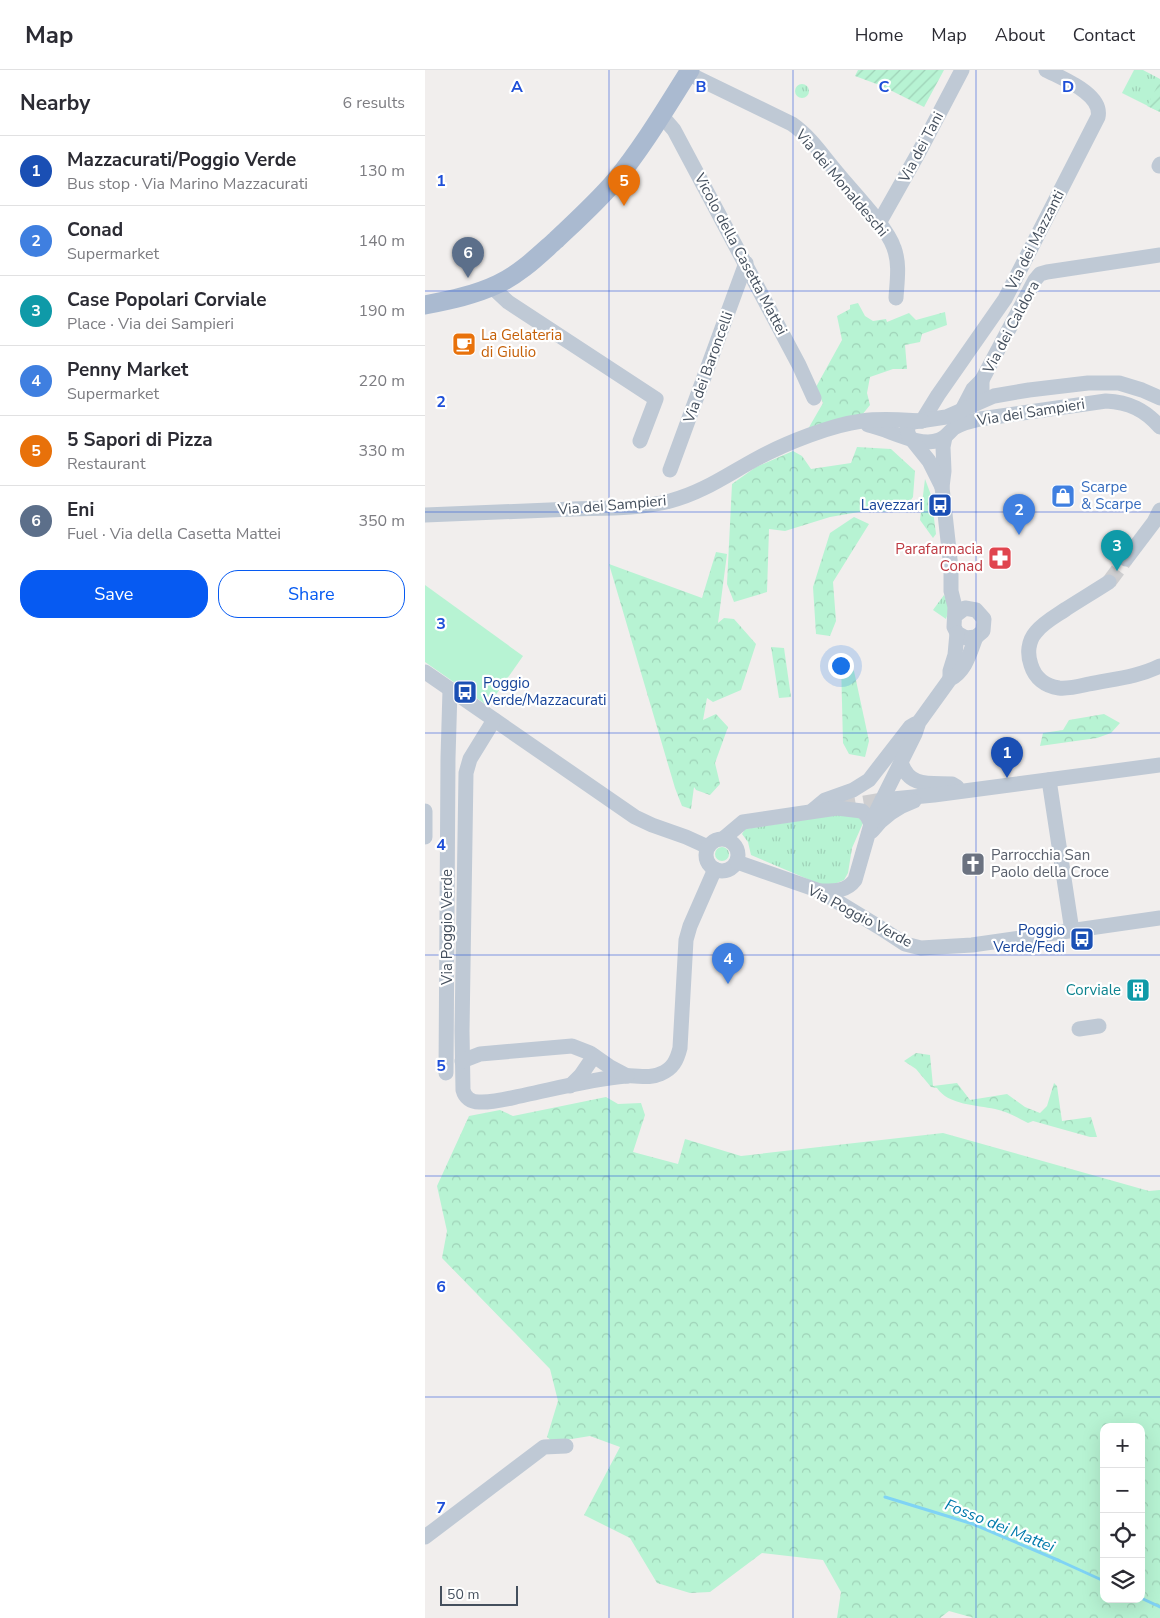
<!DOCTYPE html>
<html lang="en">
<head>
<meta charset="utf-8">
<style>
  body { margin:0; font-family:"Nunito Sans",sans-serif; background:#f7f7f7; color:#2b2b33 }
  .controls { position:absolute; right:15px; bottom:15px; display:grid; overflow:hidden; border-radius:10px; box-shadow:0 5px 20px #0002 }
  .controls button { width:45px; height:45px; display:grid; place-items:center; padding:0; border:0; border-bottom:1px solid #e1e1e2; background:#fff; color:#2b2b33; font:25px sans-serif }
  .scale { position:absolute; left:15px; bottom:12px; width:78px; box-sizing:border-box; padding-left:5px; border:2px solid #444f5d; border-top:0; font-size:14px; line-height:18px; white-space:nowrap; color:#444f5d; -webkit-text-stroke:4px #fff; paint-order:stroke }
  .you { position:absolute; left:415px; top:595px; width:18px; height:18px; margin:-12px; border:4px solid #fff; border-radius:50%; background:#1a73e8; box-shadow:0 0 0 8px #1a73e833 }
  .badge { display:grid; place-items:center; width:32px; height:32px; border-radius:50%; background:#065af2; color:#fff; font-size:16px; font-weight:700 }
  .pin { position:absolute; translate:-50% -41px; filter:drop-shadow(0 1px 2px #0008) }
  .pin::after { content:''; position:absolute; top:26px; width:18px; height:15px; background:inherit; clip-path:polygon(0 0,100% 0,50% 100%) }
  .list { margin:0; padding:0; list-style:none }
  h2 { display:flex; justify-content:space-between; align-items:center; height:65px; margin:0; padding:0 20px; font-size:21px }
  h2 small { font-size:16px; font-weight:400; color:#7c7c81 }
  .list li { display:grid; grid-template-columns:32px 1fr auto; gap:15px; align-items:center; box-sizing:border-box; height:70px; padding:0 20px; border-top:1px solid #e1e1e2 }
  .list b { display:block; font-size:19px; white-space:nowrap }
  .list p { margin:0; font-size:16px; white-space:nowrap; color:#7c7c81 }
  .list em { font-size:16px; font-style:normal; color:#7c7c81 }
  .actions { display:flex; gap:10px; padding:15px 20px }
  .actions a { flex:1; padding:11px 0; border:1px solid #065af2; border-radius:20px; text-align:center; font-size:18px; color:#065af2 }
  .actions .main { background:#065af2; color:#fff }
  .icon { flex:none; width:28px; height:28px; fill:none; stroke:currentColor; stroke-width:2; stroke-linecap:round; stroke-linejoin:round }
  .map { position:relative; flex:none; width:735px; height:1548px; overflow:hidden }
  header { display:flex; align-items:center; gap:30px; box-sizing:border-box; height:70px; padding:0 25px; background:#fff; border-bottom:1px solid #e1e1e2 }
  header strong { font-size:24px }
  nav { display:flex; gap:28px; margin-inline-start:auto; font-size:18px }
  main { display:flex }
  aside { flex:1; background:#fff }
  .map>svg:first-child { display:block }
</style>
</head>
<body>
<header>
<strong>Map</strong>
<nav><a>Home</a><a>Map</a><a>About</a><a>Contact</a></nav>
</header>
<main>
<aside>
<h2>Nearby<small>6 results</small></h2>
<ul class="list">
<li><span class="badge" style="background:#1a4fb4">1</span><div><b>Mazzacurati/Poggio Verde</b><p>Bus stop · Via Marino Mazzacurati</p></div><em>130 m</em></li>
<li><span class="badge" style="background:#3f7fe0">2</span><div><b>Conad</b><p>Supermarket</p></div><em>140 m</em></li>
<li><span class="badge" style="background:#0f9aa8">3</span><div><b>Case Popolari Corviale</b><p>Place · Via dei Sampieri</p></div><em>190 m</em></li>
<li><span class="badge" style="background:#3f7fe0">4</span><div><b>Penny Market</b><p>Supermarket</p></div><em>220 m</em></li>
<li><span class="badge" style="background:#e8710a">5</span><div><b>5 Sapori di Pizza</b><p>Restaurant</p></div><em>330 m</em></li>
<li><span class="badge" style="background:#5c6f8a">6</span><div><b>Eni</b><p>Fuel · Via della Casetta Mattei</p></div><em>350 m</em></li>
</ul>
<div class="actions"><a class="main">Save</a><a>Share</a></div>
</aside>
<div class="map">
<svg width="735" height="1548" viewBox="0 0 735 1548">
  <defs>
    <pattern id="grass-tufts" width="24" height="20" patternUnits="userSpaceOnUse" patternTransform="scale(1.25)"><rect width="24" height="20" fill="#b7f3d3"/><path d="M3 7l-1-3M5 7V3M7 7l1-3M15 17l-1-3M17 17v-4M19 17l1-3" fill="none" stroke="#9fd2b8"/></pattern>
    <pattern id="forest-crowns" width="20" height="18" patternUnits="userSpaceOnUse" patternTransform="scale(1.25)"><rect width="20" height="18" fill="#b7f3d3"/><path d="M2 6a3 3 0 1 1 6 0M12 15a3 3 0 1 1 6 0" fill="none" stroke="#9fd2b8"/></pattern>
    <pattern id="garden-furrows" width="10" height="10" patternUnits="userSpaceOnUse" patternTransform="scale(1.25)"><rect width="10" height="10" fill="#b7f3d3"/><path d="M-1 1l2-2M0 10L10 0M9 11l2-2" fill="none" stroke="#9fd2b8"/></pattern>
  </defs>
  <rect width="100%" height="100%" fill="#f1eeed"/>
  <g fill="url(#grass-tufts)">
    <path d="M 709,0 L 718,0 L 735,9 L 735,42 L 697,23 Z"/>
    <circle cx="377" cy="21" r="7"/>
    <path d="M 519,525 L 525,537 L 521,549 L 508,540 Z"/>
    <path d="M 430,742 L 438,753 L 427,778 L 423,803 L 419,810 L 412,813 L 399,816 L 326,785 L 323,772 L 317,764 L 320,759 Z"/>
    <circle cx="297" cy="784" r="7"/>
  </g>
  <g fill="url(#forest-crowns)" fill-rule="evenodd">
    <path d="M 433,233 L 440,246 L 448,251 L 461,249 L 462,252 L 484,243 L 491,250 L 520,242 L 522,255 L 497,264 L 495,272 L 480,275 L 482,299 L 468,299 L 445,307 L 442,323 L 445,335 L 437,345 L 383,359 L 398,333 L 391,317 L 417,270 L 412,246 L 425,239 L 425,235 Z"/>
    <path d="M 432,377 L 466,379 L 490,401 L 488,427 L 478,441 L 434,442 L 405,447 L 360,461 L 344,459 L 342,522 L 309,532 L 302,514 L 307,414 L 331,397 L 368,381 L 377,386 L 386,399 L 426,393 Z"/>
    <path d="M 500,409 L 506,425 L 511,464 L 508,468 L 495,450 Z"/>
    <path d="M 429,447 L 444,454 L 408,512 L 411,551 L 405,566 L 391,564 L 388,517 L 405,463 Z"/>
    <path d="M 291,482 L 302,484 L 293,553 L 299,548 L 309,549 L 331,574 L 316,620 L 288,632 L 282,628 L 278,650 L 291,644 L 303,657 L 290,693 L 295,714 L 285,725 L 271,720 L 269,717 L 266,739 L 257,736 L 250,718 L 184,494 L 277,528 Z"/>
    <path d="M 346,577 L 359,578 L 366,627 L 354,628 Z"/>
    <path d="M 416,592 L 429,601 L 444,671 L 440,687 L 424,684 L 418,673 Z"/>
    <path d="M 679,644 L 695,653 L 686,663 L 672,668 L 615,676 L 618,663 L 638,660 L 644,650 Z"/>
    <path d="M 491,983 L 505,985 L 508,1016 L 532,1013 L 545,1030 L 582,1024 L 600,1037 L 615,1043 L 622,1036 L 629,1013 L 632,1016 L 637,1051 L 666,1047 L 672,1067 L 665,1067 L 608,1051 L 603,1053 C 593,1048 581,1041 570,1039 C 552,1035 523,1035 512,1018 L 506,1017 L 491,999 L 479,991 Z"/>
    <path d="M 181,1027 L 193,1034 L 216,1033 L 220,1045 L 208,1082 L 253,1094 L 260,1069 L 316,1086 L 518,1063 L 724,1121 L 735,1120 L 735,1548 L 549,1548 L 524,1541 L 515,1548 L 412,1548 L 416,1522 L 398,1490 L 337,1483 L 285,1522 L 265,1523 L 232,1513 L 205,1468 L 159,1445 L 195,1377 L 165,1366 L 128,1372 L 122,1367 L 133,1331 L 125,1299 L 17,1188 L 22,1161 L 12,1116 L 44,1046 L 75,1040 L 88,1046 ZM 679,1357 L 716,1357 L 716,1529 L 679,1529 Z"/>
  </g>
  <g fill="url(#garden-furrows)">
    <path d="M 433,0 L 519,0 L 499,37 L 457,16 L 430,6 Z"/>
    <path d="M 734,13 L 735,14 L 735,42 L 722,36 Z"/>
  </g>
  <path fill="#b7f3d3" d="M 0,515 L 98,586 L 63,636 L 0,592 Z"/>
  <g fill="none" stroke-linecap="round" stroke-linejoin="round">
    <g stroke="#7fd3f5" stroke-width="3">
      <path d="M 460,1427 L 548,1454 L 635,1491 L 679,1511"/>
      <path d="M 716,1528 L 735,1537"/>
    </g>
    <g stroke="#ceced0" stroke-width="15" stroke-dasharray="15 8" stroke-linecap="butt">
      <path d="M 684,512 L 701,489"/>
      <path d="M 416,737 L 457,730"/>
    </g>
    <g stroke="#bfc9d5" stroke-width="15">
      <path d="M 262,3 L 367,54 C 386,67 399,88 414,105 C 429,123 462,157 469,178 C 475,194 472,211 471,228"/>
      <path d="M 236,45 L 249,60 L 374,295 L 389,328"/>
      <path d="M 734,96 L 735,94"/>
      <path d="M 454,153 L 494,82 L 537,0"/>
      <path d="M 67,217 L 83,232 L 231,329 L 215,371"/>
      <path d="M 557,310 L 610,210 L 615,204 L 622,202 L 735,185"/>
      <path d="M 536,342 L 548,319 L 557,310 L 557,320"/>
      <path d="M 497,351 L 513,325 L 580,229 L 673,47 C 678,24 638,9 621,0"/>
      <path d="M 443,355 C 464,359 494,378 514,370 C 521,368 524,362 529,358 C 537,353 546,351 555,349 L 681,331 C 704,332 720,340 735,357"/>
      <path d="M 520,367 L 518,377 L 519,401 L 517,417 L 526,498 L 526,521 L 530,537 L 529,557 L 532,563 L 541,568 L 551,567 L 558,561 L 559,549 L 551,540 L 540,538 L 531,545"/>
      <path d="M 245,400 L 321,193"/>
      <path d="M 517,417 L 504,391 L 484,366 L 482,359 L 483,356 L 488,352 L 521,347 L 569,326 L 604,320 L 663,313 L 694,313 L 717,320 L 735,328"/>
      <path d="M 0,445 C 49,443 98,441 148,439 C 180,438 214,439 245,431 C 279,422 303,404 333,388 C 361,373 406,355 437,351 C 457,348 477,350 497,351"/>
      <path d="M 701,489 L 729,452 L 735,440"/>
      <path d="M 684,512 C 670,521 655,530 641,539 C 631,546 619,552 611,562 C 603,571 602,584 606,595 C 610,608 620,616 634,618 C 644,619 655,616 664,614 C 688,609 713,607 735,596"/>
      <path d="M 0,602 L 210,747 L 227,755 L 261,767 L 283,777"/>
      <path d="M 525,609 L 525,601 L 530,585 L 532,563"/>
      <path d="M 69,650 L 45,689 L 41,703 L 37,961 L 38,1020 C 40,1028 46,1032 54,1032 C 69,1033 85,1028 100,1025 C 133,1018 167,1009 201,1006 C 213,1005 224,1009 235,1004 C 248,999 252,990 255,978 L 261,870 L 265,856 L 290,799"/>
      <path d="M 476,692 C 484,718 505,713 527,714 L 532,717"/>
      <path d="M 624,710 L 647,861"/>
      <path d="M 457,730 L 509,725 L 735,695"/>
      <path d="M 388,740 L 400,730 L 428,720 L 444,710 L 485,657 L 490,654"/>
      <path d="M 0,741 L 0,767"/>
      <path d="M 447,761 C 458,747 472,737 489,731"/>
      <path d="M 299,768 L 318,752 L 412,738 L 437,741 L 442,746 L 446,754"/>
      <circle cx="297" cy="785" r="16"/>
      <path d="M 312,792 L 395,821 L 454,857 L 480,874 L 496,878 L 547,875 L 735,848"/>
      <path d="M 395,821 C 408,821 421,822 430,810 L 446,754 L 451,742 L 490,664 L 494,652 L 525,609 C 541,601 545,582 551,567"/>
      <path d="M 654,959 L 674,956"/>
      <path d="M 37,991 L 55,984 L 147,976 L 165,983 L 185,997 L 202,1006"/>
      <path d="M 21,1003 L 23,688 L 25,620"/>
      <path d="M 145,1016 L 156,1005 L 169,986"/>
      <path d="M 0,1467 L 119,1377 L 141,1376"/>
    </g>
    <path stroke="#aabad0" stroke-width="19" d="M 0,235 C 25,230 50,225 73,214 C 95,204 113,186 131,170 C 151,151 172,132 190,111 C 218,77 241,38 265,0"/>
  </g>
  <path fill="none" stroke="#1d4ed8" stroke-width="1" stroke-opacity="0.55" d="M 184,0 L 184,1548M 368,0 L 368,1548M 551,0 L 551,1548M 0,221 L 735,221M 0,442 L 735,442M 0,663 L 735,663M 0,885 L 735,885M 0,1106 L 735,1106M 0,1327 L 735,1327"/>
  <defs>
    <g id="cafe-square" transform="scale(1.25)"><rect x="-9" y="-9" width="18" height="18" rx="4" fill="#e8710a" stroke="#fff"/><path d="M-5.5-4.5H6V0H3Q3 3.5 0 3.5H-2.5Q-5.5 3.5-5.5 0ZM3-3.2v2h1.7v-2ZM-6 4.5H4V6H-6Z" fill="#fff"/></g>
    <g id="shop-square" transform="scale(1.25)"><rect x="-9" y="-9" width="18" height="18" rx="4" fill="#3f7fe0" stroke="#fff"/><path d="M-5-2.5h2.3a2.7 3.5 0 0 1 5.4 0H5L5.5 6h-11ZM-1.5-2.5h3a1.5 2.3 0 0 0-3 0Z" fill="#fff"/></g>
    <g id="bus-square" transform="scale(1.25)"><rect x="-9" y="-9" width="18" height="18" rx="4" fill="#1a4fb4" stroke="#fff"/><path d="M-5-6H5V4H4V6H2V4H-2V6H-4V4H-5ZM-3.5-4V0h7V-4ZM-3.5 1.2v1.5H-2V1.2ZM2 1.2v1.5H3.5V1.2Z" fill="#fff"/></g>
    <g id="pharmacy-square" transform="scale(1.25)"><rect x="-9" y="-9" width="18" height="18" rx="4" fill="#e0444e" stroke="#fff"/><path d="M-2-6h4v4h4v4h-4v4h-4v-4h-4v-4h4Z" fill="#fff"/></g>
    <g id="church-square" transform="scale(1.25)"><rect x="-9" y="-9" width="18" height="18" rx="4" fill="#6b7280" stroke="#fff"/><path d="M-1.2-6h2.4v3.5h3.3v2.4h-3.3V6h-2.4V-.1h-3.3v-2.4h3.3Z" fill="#fff"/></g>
    <g id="building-square" transform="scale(1.25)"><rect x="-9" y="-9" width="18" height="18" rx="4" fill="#0f9aa8" stroke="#fff"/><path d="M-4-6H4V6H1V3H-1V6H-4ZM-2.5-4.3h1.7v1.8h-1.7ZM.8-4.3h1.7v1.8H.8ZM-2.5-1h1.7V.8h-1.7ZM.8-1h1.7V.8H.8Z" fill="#fff"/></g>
  </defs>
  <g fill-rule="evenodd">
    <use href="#cafe-square" x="39" y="274"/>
    <use href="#shop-square" x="638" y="426"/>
    <use href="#bus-square" x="515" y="435"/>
    <use href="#pharmacy-square" x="575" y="488"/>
    <use href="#bus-square" x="40" y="622"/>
    <use href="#church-square" x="548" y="794"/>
    <use href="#bus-square" x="657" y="869"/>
    <use href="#building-square" x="713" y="920"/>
  </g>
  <g text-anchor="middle" stroke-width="4.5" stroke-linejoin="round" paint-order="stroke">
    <g font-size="15" fill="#444f5d" stroke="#fff">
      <text transform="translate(496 77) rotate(-62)" y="5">Via dei Tani</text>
      <text transform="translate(417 113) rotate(50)" y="5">Via dei Monaldeschi</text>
      <text transform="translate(610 170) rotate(-63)" y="5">Via dei Mazzanti</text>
      <text transform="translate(316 184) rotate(62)" y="5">Vicolo della Casetta Mattei</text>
      <text transform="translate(586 257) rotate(-62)" y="5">Via dei Caldora</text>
      <text transform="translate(283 297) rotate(-70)" y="5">Via dei Baroncelli</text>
      <text transform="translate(606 342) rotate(-9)" y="5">Via dei Sampieri</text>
      <text transform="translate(187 435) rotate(-5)" y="5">Via dei Sampieri</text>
      <text transform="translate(435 846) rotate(28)" y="5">Via Poggio Verde</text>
      <text transform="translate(22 857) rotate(-90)" y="5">Via Poggio Verde</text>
    </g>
    <g font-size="15" fill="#c56008" stroke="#fff" text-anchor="start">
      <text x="56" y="270">La Gelateria<tspan x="56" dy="17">di Giulio</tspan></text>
    </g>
    <g font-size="15" fill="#366cbe" stroke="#fff" text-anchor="start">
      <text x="656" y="422">Scarpe<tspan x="656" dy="17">&amp; Scarpe</tspan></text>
    </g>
    <g font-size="15" fill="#164399" stroke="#fff" text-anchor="end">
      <text x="498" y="440">Lavezzari</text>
      <text x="58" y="618" text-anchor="start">Poggio<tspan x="58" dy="17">Verde/Mazzacurati</tspan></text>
      <text x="640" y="865">Poggio<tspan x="640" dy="17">Verde/Fedi</tspan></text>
    </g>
    <g font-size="15" fill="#be3a42" stroke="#fff" text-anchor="end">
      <text x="558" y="484">Parafarmacia<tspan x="558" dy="17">Conad</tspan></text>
    </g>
    <g font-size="15" fill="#5b616d" stroke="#fff" text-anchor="start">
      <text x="566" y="790">Parrocchia San<tspan x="566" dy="17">Paolo della Croce</tspan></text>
    </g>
    <g font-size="15" fill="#0d838f" stroke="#fff" text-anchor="end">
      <text x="696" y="925">Corviale</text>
    </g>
    <g font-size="16" font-style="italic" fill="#017aac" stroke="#fff">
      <text transform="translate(575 1455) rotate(22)" y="6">Fosso dei Mattei</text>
    </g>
  </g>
  <g font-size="16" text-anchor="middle" font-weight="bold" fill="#1d4ed8" stroke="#fff" stroke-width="4.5" stroke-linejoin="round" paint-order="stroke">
    <text x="92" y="22">A</text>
    <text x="276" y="22">B</text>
    <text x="459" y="22">C</text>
    <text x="643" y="22">D</text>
    <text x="16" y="116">1</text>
    <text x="16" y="337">2</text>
    <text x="16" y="559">3</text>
    <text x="16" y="780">4</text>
    <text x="16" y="1001">5</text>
    <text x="16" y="1222">6</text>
    <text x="16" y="1443">7</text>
  </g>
</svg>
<div class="controls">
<button>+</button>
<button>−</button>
<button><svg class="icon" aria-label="locate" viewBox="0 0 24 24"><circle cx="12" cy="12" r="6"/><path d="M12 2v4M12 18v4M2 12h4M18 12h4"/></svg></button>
<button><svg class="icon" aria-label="layers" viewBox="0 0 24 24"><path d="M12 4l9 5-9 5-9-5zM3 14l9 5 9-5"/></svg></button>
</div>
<div class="scale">50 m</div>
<div class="you"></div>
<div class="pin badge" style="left:582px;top:708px;background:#1a4fb4">1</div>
<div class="pin badge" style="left:594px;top:465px;background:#3f7fe0">2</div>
<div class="pin badge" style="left:692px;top:501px;background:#0f9aa8">3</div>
<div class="pin badge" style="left:303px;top:914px;background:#3f7fe0">4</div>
<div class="pin badge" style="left:199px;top:136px;background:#e8710a">5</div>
<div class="pin badge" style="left:43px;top:208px;background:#5c6f8a">6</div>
</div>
</main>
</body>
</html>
